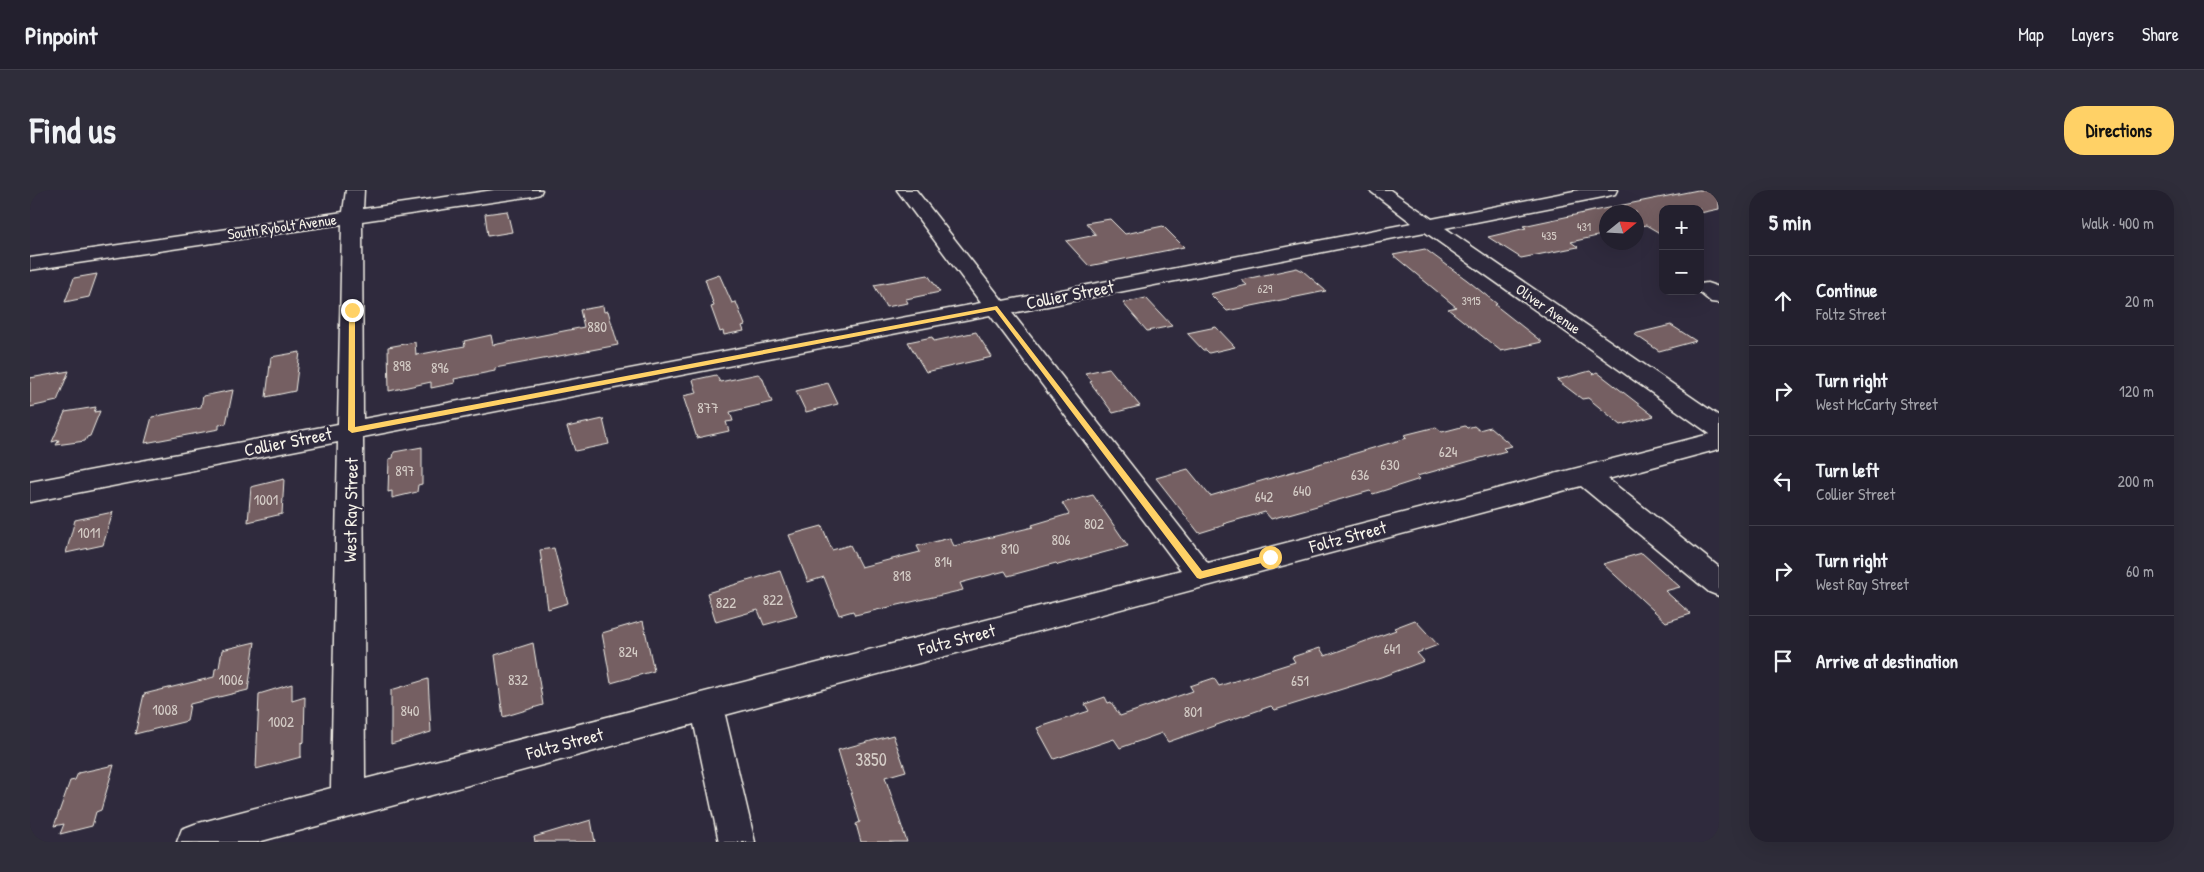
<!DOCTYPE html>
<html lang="en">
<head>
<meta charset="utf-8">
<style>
  body { margin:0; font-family:"Patrick Hand",sans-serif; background:#2f2d3a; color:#f1f3f6 }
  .controls { position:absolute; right:15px; top:15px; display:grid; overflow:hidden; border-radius:10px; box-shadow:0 5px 20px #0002 }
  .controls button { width:45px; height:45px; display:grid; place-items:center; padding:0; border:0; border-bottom:1px solid #403e4a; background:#23202e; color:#f1f3f6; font:25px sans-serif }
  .compass { position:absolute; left:1569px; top:15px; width:45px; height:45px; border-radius:50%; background:#23202e; box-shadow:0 5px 20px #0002; rotate:72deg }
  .stop { position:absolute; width:15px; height:15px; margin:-11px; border:4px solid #ffd166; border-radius:50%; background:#fff }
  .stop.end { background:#ffd166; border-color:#fff; box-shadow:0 1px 5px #0008 }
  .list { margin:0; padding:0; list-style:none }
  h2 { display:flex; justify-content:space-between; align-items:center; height:65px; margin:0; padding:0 20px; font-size:21px }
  h2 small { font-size:16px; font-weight:400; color:#a3a3aa }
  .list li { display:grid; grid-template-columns:32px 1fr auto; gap:15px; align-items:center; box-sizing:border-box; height:90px; padding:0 20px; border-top:1px solid #403e4a }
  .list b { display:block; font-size:19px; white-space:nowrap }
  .list p { margin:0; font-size:16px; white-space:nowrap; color:#a3a3aa }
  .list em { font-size:16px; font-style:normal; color:#a3a3aa }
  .icon { flex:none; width:28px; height:28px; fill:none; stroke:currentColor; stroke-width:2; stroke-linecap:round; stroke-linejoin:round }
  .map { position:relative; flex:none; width:1689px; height:652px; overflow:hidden; border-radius:20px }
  header { display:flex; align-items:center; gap:30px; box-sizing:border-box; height:70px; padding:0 25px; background:#23202e; border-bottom:1px solid #403e4a }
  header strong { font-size:24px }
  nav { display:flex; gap:28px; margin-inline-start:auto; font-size:18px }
  .intro { display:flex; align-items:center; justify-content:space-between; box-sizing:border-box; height:120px; padding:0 30px }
  h1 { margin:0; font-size:35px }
  .button { padding:12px 22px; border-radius:20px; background:#ffd166; color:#111; font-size:18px; font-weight:700 }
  main { display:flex; gap:30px; padding:0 30px }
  aside { flex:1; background:#23202e; border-radius:20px; box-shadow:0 5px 20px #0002 }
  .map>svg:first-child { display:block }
</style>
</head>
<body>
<header>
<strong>Pinpoint</strong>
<nav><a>Map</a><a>Layers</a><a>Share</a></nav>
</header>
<div class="intro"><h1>Find us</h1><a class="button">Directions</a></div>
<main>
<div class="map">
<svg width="1689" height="652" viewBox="0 0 1689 652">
  <rect width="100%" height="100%" fill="#2f2a3d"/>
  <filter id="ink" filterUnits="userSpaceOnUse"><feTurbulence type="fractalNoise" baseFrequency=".02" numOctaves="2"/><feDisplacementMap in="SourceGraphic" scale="10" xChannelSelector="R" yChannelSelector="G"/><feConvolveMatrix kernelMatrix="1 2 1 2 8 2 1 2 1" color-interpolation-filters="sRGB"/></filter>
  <g filter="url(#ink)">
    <g fill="#745e62" stroke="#f4f1e8">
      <path d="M 1668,0 L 1689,0 L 1689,19 L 1670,23 L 1670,19 L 1633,19 L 1633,45 L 1616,35 L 1606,37 L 1606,22 L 1576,22 L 1576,44 L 1541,52 L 1548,57 L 1491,68 L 1458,47 L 1496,38 L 1493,36 L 1568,20 Z"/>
      <path d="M 477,21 L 482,42 L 458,46 L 455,24 Z"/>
      <path d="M 1080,29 L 1095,44 L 1133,36 L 1154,57 L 1059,76 L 1036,51 L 1066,45 L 1056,33 Z"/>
      <path d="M 1395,59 L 1437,90 L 1467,114 L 1465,115 L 1512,152 L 1471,161 L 1418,119 L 1426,117 L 1363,65 Z"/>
      <path d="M 1267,78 L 1273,81 L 1296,101 L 1197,121 L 1180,104 L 1217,95 L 1211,90 Z"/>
      <path d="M 67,84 L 59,107 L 35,112 L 44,88 Z"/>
      <path d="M 689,84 L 702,113 L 706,112 L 715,135 L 712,136 L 714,141 L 694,145 L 693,141 L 690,142 L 681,117 L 684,116 L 675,89 Z"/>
      <path d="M 898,85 L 910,102 L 876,109 L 878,113 L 856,117 L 844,95 Z"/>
      <path d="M 1116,108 L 1142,136 L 1117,141 L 1093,113 Z"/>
      <path d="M 573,116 L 574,122 L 578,121 L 588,155 L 465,178 L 465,181 L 424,189 L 425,193 L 401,198 L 401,192 L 359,201 L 358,157 L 385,152 L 386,165 L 435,156 L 434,151 L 461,145 L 463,155 L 554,137 L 550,120 Z"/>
      <path d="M 1641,135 L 1666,151 L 1629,161 L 1604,144 Z"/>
      <path d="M 1186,137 L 1205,157 L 1179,163 L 1176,160 L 1173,160 L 1157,143 Z"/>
      <path d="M 946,142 L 962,167 L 896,182 L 878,152 L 902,147 L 904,151 Z"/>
      <path d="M 270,162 L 265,201 L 236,207 L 241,167 Z"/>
      <path d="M 1079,178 L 1110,216 L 1083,223 L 1060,192 L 1062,191 L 1055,183 Z"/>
      <path d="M 39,181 L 27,211 L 0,217 L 0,188 Z"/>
      <path d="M 1560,181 L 1563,184 L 1567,182 L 1624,226 L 1591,235 L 1558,208 L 1552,209 L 1527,190 Z"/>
      <path d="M 728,184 L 732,187 L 742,212 L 700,222 L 703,231 L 696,232 L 699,241 L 667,248 L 653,206 L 667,203 L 663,190 L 686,185 L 690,192 Z"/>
      <path d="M 798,193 L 808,214 L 776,222 L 766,201 Z"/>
      <path d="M 203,200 L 196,234 L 189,235 L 189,239 L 115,253 L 122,227 L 171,217 L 173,206 Z"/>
      <path d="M 66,217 L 64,222 L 70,221 L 60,246 L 57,247 L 55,251 L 26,255 L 29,250 L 22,252 L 35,222 Z"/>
      <path d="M 573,229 L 579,254 L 545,261 L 537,237 Z"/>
      <path d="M 1435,236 L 1437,238 L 1444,236 L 1449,240 L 1460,237 L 1482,256 L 1473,258 L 1476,261 L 1387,286 L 1390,289 L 1343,304 L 1340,301 L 1241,329 L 1235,322 L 1193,334 L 1195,335 L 1169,343 L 1126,288 L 1158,279 L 1180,306 L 1377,248 L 1374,245 L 1406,237 L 1412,242 Z"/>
      <path d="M 392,257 L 392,294 L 388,295 L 387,302 L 362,308 L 362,301 L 358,302 L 359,269 L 363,268 L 364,262 Z"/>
      <path d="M 254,289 L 252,324 L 218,332 L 221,297 Z"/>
      <path d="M 1063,305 L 1098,356 L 1028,375 L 1026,373 L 978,386 L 975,381 L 930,393 L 933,400 L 825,425 L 823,421 L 809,425 L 794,387 L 778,392 L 759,345 L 792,336 L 802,360 L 820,355 L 831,377 L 890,362 L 887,356 L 920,348 L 924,356 L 1003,337 L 1002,335 L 1039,324 L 1032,313 Z"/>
      <path d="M 83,322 L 73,355 L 36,363 L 45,330 Z"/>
      <path d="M 524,358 L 538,413 L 518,419 L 510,360 Z"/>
      <path d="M 1612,363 L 1650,397 L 1635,401 L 1661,424 L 1636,432 L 1573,374 Z"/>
      <path d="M 750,381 L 767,426 L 734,435 L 728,420 L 686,432 L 677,403 Z"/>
      <path d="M 1385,430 L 1408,455 L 1387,463 L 1394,471 L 1351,487 L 1245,520 L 1241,516 L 1138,552 L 1132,543 L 1090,558 L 1084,549 L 1024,569 L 1007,538 L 1059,521 L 1055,514 L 1075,507 L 1078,513 L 1081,512 L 1090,526 L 1163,501 L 1160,496 L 1184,488 L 1189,496 L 1265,472 L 1262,467 L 1290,458 L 1295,466 L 1366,440 L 1364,438 Z"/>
      <path d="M 613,431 L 624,481 L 581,493 L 572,443 Z"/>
      <path d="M 225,452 L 218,500 L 160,514 L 157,531 L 105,544 L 114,504 L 184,487 L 185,479 L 189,478 L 192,460 Z"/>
      <path d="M 503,453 L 513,515 L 473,527 L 465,465 Z"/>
      <path d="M 398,489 L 401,542 L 361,554 L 361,500 Z"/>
      <path d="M 262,494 L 262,511 L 275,507 L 274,552 L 271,553 L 271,567 L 226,579 L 229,504 Z"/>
      <path d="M 863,545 L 876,581 L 855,587 L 877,652 L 831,652 L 826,634 L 830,632 L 808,560 Z"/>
      <path d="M 84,575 L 71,620 L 66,622 L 62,636 L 30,644 L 34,634 L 24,636 L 40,591 L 45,590 L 48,583 Z"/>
      <path d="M 561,630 L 565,652 L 505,652 L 504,647 Z"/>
    </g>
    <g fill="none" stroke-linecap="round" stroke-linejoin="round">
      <g stroke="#f4f1e8" stroke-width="3">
        <g id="minor">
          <path d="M 316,0 L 334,0 L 333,19 L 464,0 L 512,0 L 510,4 L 503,6 L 332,31 L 333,229 L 951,113 L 867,0 L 886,0 L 973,111 L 1382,33 L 1339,0 L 1360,0 L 1402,29 L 1549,0 L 1587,0 L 1585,4 L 1578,6 L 1415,38 L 1689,226 L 1689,259 L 1578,289 L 1689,377 L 1689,406 L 1679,402 L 1551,296 L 695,525 L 725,652 L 689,652 L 664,534 L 228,652 L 147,652 L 152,639 L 165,634 L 301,598 L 308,252 L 0,312 L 0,292 L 308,234 L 312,34 L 0,80 L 0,68 L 313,22 ZM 1395,42 L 1680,244 L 1178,373 L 982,123 ZM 960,125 L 1151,380 L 335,589 L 333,247 Z"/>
          <path d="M 1677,93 L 1689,97 L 1689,113 L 1681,112 L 1668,101 L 1670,101 L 1670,94 Z"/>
        </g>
      </g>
      <use href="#minor" fill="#2f2a3d" fill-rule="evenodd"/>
    </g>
  </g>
  <path fill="#ffd166" d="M 967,116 L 1172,381 L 1240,364 L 1244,367 L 1243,370 L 1170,389 L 1167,388 L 965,120 L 322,243 L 318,240 L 319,120 L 322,118 L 325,120 L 325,237 Z"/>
  <g text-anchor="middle" stroke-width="4.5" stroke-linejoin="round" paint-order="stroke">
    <g font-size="12" fill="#d4ccc6">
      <text x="1554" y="41">431</text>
      <text x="1519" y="50">435</text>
      <text x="1235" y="103">629</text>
      <text x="1441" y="115">3915</text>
    </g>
    <g font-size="15" fill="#f4f1e8" stroke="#2f2a3d">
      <text transform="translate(252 37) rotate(-8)" y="5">South Rybolt Avenue</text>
      <text transform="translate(1518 119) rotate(35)" y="5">Oliver Avenue</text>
    </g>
    <g font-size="15" fill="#d4ccc6">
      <text x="567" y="142">880</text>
      <text x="372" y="181">898</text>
      <text x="410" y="183">896</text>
      <text x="678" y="223">877</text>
      <text x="1418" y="267">624</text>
      <text x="1360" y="280">630</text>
      <text x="375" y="286">897</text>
      <text x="1330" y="290">636</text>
      <text x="1272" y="306">640</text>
      <text x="1234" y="312">642</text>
      <text x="236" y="315">1001</text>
      <text x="1064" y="339">802</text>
      <text x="59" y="348">1011</text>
      <text x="1031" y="355">806</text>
      <text x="980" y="364">810</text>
      <text x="913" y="377">814</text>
      <text x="872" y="391">818</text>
      <text x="743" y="415">822</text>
      <text x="696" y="418">822</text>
      <text x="1362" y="464">641</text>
      <text x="598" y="467">824</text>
      <text x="201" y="495">1006</text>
      <text x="488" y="495">832</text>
      <text x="1270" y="496">651</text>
      <text x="135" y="525">1008</text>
      <text x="380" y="526">840</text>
      <text x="1163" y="527">801</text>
      <text x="251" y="537">1002</text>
    </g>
    <g font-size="18" fill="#f4f1e8" stroke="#2f2a3d">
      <text transform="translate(1040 105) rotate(-11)" y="6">Collier Street</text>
      <text transform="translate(258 252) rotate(-11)" y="6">Collier Street</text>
      <text transform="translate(321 320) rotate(-89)" y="6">West Ray Street</text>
      <text transform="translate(1318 347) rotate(-15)" y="6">Foltz Street</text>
      <text transform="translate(927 450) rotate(-15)" y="6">Foltz Street</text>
      <text transform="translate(535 554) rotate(-15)" y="6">Foltz Street</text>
    </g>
    <g font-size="18" fill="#d4ccc6">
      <text x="841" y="576">3850</text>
    </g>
  </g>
</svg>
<div class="controls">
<button>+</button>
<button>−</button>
</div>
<svg class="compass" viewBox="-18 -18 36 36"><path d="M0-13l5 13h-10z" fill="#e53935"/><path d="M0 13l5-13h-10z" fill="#a3a3aa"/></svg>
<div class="stop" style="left:1240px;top:367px"></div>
<div class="stop end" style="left:322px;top:120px"></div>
</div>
<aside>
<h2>5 min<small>Walk · 400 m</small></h2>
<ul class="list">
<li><svg class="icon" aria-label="ahead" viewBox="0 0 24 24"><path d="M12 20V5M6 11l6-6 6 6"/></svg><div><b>Continue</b><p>Foltz Street</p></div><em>20 m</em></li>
<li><svg class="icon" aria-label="right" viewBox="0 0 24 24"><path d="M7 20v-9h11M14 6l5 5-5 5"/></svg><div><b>Turn right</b><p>West McCarty Street</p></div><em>120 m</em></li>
<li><svg class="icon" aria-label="left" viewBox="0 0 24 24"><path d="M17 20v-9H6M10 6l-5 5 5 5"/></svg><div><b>Turn left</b><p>Collier Street</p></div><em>200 m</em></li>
<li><svg class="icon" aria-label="right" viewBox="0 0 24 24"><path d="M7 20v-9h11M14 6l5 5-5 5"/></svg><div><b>Turn right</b><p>West Ray Street</p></div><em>60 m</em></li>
<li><svg class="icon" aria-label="arrive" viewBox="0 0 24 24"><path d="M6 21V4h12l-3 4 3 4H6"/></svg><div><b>Arrive at destination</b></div></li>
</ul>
</aside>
</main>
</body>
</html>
